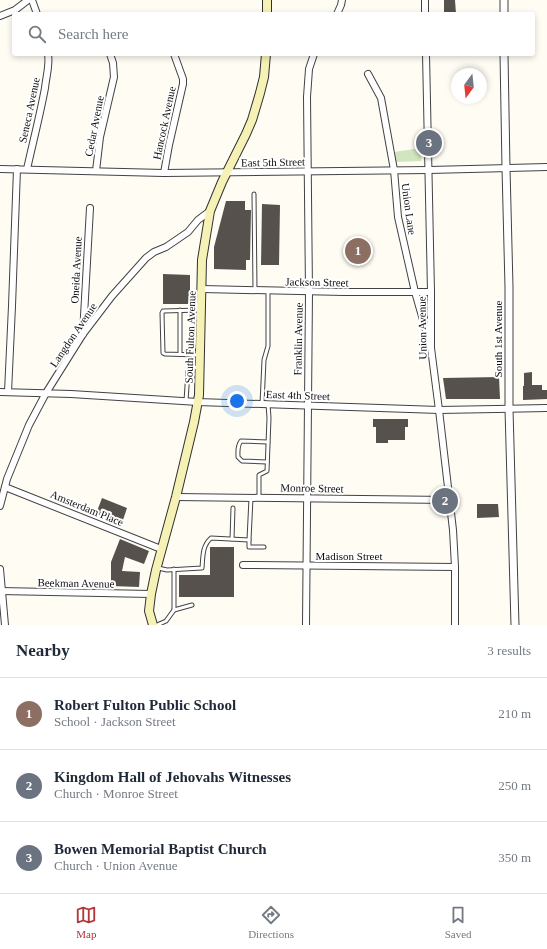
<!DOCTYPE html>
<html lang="en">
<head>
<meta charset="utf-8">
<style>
  body { margin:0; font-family:"Times New Roman",serif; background:#f6f6f7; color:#1f2937 }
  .compass { position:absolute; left:451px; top:68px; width:36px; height:36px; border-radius:50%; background:#fff; box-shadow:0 2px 6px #0003; rotate:195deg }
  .you { position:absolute; left:237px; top:401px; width:14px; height:14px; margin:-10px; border:3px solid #fff; border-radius:50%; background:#1a73e8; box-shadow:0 0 0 6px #1a73e833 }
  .badge { display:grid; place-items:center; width:26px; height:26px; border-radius:50%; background:#b13537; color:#fff; font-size:13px; font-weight:700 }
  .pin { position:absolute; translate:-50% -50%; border:2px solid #fff; box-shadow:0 1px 4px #0006 }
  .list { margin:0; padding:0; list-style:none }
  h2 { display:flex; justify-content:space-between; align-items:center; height:52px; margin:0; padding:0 16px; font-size:17px }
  h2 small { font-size:13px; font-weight:400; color:#747a83 }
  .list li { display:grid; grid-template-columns:26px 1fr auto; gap:12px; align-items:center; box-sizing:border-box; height:72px; padding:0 16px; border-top:1px solid #e0e1e3 }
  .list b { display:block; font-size:15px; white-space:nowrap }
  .list p { margin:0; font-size:13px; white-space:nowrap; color:#747a83 }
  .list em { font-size:13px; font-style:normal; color:#747a83 }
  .icon { flex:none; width:22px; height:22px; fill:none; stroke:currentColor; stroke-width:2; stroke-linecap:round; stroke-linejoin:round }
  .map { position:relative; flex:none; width:547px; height:625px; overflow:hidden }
  .search { position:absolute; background:#fff; box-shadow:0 2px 6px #0003; left:12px; right:12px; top:12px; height:44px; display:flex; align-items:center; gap:10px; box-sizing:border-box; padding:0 14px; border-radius:4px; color:#747a83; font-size:15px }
  .sheet { height:268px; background:#fff }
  nav { display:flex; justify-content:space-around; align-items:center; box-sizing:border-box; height:56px; border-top:1px solid #e0e1e3; background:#fff; font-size:11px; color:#747a83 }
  nav a { display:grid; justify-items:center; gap:2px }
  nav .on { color:#b13537 }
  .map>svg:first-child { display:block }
</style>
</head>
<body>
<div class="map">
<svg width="547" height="625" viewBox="0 0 547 625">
  <rect width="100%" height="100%" fill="#fefcf3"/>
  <path fill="#d1e5bf" d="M 421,148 L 421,161 L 396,162 L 394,152 Z"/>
  <g fill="#57514d">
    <path d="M 444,0 L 455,0 L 456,14 L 444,14 Z"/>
    <path d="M 226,201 L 245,201 L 245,210 L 251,210 L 250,260 L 246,260 L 246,270 L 214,269 L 214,247 Z"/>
    <path d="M 262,204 L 280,205 L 279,265 L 261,265 Z"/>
    <path d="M 163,274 L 190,275 L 190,304 L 163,304 Z"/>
    <path d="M 532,372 L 532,385 L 542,385 L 542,390 L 547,390 L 547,399 L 523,400 L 523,386 L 524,386 L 524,373 Z"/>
    <path d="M 499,377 L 500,399 L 446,399 L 443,378 Z"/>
    <path d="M 373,419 L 408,419 L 408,427 L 405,427 L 405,440 L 388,440 L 388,443 L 376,443 L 376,427 L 373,427 Z"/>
    <path d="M 102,498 L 127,508 L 122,523 L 96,514 Z"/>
    <path d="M 477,504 L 498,504 L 499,517 L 477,518 Z"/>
    <path d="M 120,539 L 149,551 L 144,564 L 125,557 L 122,571 L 140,572 L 139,587 L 111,586 L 111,562 Z"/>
    <path d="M 210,547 L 234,547 L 234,597 L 179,597 L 179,575 L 210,575 Z"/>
  </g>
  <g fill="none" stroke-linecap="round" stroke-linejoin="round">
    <g stroke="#424242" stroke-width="5">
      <g id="service">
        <path d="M 254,194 L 255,290"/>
        <path d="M 180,354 L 180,310"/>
        <path d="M 198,355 L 165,354 L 163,353 L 162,313 L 163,311 L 201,310"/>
        <path d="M 186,401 L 188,371 L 191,368 L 198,367"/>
        <path d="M 262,404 L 264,360 L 268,346 L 268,291"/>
        <path d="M 267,462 L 242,461 L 238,457 C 238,451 237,446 241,441 L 268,442"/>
        <path d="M 259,498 L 259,475 L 267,471 L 269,418 L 268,404"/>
        <path d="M 232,539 L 233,508"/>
        <path d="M 249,540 L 249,547 L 264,547"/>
        <path d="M 158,568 L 167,570 L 202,568 C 203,557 202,546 211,538 L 249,540 L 251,498"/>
        <path d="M 174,610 L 192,605"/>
        <path d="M 157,625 L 166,621 L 174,610 L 174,569"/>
      </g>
    </g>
    <g stroke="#424242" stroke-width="8">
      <g id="minor">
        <path d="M 32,0 L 37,14"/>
        <path d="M 425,0 L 425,14"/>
        <path d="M 337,14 L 341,5 L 342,0"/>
        <path d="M 0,16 L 15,10 L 28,0"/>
        <path d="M 426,54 L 431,292 L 431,348 L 439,410 L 453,530 L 455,567 L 455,625"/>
        <path d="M 368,74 L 381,98 L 394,170 L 398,217 L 415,292 L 429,341"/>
        <path d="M 0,169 L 164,173 L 429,170 L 547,167"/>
        <path d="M 27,169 C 33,142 40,115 45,88 C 46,77 50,65 48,54"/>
        <path d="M 96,171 L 100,137 L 114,77 L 113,63 L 110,54"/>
        <path d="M 164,173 L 169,145 L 183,84 L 183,79 L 174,54"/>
        <path d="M 202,289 L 344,292 L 431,292"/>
        <path d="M 83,334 L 90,208"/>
        <path d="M 0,392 L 71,394 L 198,402 L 439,410 L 547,408"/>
        <path d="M 8,392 L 12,306 L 17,169"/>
        <path d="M 5,487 L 161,549"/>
        <path d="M 176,497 L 449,500"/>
        <path d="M 0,506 L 7,479 L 29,425 L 46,393 L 83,334 L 112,296 L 146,258 L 154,252 L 166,247 L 188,232 L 198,220 L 210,211"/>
        <path d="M 243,565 L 455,567"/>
        <path d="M 0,569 L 5,625"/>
        <path d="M 0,591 L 151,594"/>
        <path d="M 306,625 L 309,292 L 307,97 L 309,69 L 314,54"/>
      </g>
    </g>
    <g stroke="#424242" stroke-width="9">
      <g id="tertiary">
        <path d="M 504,0 L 504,14"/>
        <path d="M 504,54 L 506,168 L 509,287 L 509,409 L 515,625"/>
      </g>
    </g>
    <g stroke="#313131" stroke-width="10">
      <g id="secondary">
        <path d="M 267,0 L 267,14"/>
        <path d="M 153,625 L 149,611 L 151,594 L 156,570 L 176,497 L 194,422 L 199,395 L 202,260 L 210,211 L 222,182 L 246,134 L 252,120 L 260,93 L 264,77 L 266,54"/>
      </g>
    </g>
    <use href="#service" stroke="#fff" stroke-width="3"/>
    <use href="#minor" stroke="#fff" stroke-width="6"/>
    <use href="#tertiary" stroke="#fff" stroke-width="7"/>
    <use href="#secondary" stroke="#f6f2b5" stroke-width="8"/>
  </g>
  <g text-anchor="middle" stroke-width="4" stroke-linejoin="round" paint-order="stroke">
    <g font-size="11" fill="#0f0f0f" stroke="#fff">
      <text transform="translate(29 110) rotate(-78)" y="4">Seneca Avenue</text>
      <text transform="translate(164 123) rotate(-78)" y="4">Hancock Avenue</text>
      <text transform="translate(94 126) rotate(-79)" y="4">Cedar Avenue</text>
      <text transform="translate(273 162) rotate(-1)" y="4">East 5th Street</text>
      <text transform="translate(409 209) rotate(82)" y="4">Union Lane</text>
      <text transform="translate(76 270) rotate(-87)" y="4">Oneida Avenue</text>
      <text transform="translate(317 282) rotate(1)" y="4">Jackson Street</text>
      <text transform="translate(422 328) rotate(-91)" y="4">Union Avenue</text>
      <text transform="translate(73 335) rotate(-56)" y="4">Langdon Avenue</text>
      <text transform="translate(190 337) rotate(-88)" y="4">South Fulton Avenue</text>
      <text transform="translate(298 339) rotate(-89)" y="4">Franklin Avenue</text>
      <text transform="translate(498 339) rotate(-90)" y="4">South 1st Avenue</text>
      <text transform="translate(298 395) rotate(2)" y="4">East 4th Street</text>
      <text transform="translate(312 488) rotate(1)" y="4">Monroe Street</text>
      <text transform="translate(87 508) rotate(22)" y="4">Amsterdam Place</text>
      <text x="349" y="560">Madison Street</text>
      <text transform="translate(76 583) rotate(1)" y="4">Beekman Avenue</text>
    </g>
  </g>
</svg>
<svg class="compass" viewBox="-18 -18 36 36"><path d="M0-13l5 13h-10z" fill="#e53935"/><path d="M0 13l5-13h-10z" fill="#747a83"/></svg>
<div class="you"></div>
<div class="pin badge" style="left:358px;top:251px;background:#8d6e63">1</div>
<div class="pin badge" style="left:445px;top:501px;background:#6b7280">2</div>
<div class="pin badge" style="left:429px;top:143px;background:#6b7280">3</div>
<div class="search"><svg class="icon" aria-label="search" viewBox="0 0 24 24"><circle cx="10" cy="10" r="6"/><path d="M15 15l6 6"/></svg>Search here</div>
</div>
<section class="sheet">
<h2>Nearby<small>3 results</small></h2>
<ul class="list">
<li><span class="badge" style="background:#8d6e63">1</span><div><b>Robert Fulton Public School</b><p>School · Jackson Street</p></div><em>210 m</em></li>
<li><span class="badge" style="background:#6b7280">2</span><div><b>Kingdom Hall of Jehovahs Witnesses</b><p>Church · Monroe Street</p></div><em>250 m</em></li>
<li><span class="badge" style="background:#6b7280">3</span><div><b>Bowen Memorial Baptist Church</b><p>Church · Union Avenue</p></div><em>350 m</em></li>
</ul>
</section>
<nav>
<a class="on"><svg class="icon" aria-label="map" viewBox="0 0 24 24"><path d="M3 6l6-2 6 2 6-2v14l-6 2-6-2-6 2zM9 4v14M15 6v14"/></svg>Map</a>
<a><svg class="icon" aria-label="directions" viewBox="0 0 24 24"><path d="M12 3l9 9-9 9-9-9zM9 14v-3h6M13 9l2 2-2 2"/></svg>Directions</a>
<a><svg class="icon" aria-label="saved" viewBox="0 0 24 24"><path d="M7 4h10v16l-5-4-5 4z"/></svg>Saved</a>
</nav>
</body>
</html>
